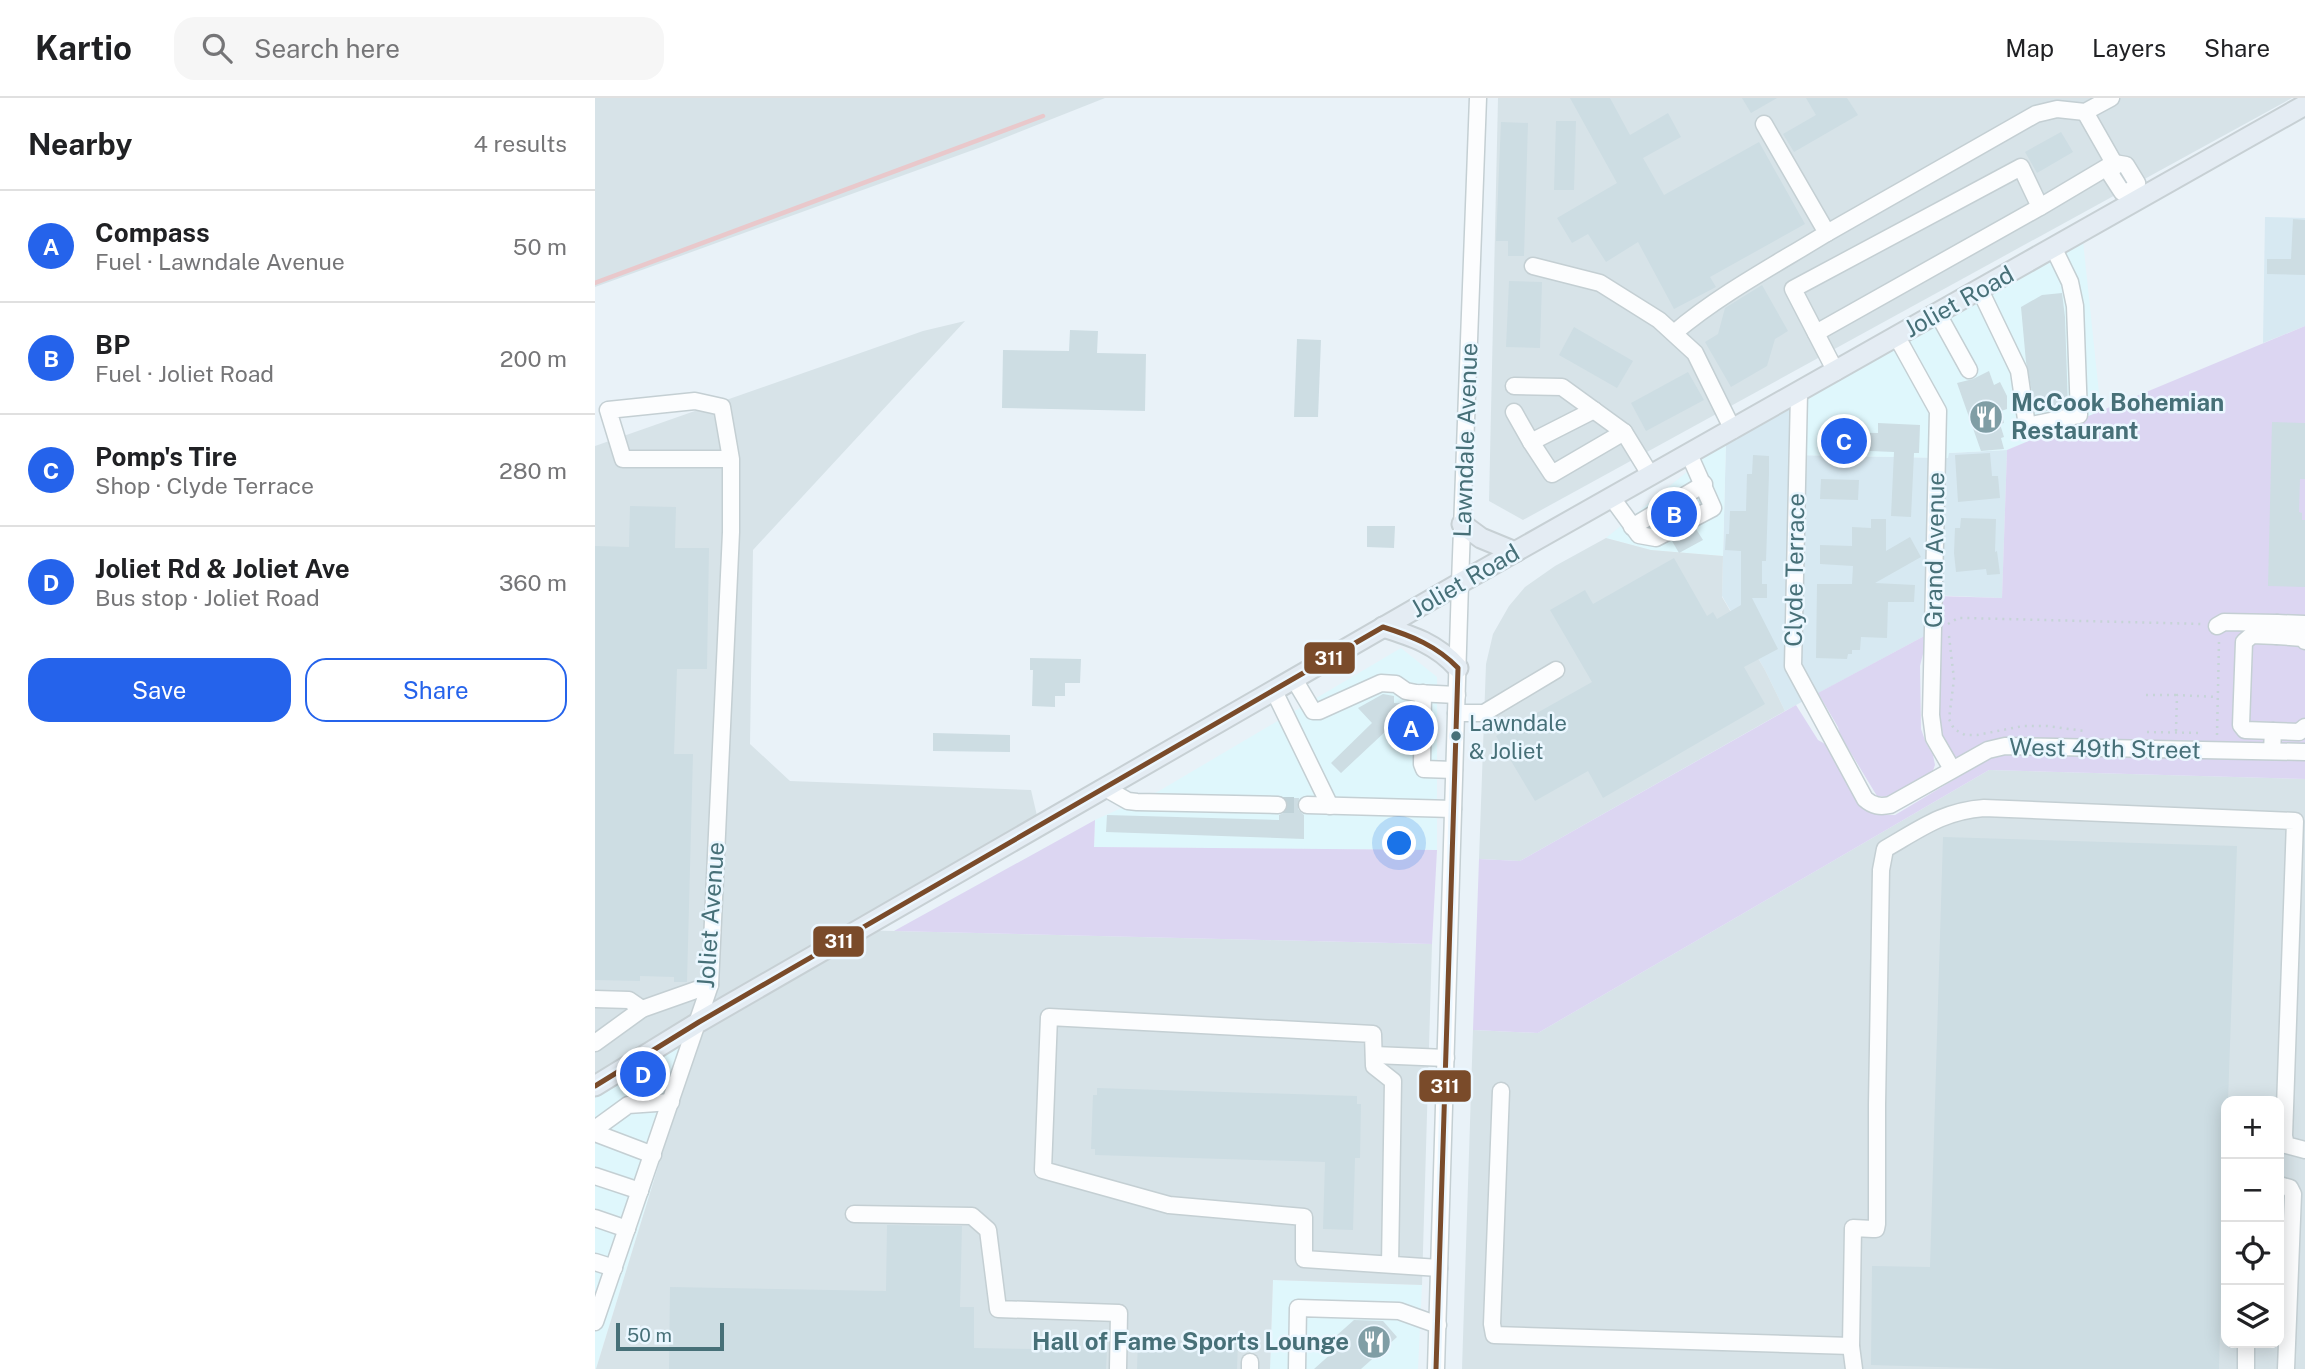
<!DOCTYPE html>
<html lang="en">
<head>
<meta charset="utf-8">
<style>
  body { margin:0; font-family:"Public Sans",sans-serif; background:#f6f6f6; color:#202124 }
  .controls { position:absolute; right:21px; bottom:21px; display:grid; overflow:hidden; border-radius:14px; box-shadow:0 4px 18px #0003 }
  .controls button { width:63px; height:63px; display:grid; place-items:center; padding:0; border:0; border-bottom:2px solid #e0e0e0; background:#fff; color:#202124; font:35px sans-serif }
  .scale { position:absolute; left:21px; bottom:18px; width:108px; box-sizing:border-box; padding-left:7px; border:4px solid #477078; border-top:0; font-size:19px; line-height:24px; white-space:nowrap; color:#477078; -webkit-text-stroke:5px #ebf7ff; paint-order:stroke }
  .you { position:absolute; left:805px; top:746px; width:24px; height:24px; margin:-18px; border:5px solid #fff; border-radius:50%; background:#1a73e8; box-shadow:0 0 0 10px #1a73e833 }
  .badge { display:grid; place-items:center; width:46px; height:46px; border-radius:50%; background:#2563eb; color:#fff; font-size:23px; font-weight:700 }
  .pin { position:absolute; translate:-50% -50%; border:4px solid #fff; box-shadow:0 2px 7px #0006 }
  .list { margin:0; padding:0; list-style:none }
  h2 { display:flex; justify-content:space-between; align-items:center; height:91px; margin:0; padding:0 28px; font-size:30px }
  h2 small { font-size:23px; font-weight:400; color:#757577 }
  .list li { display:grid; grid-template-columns:46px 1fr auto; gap:21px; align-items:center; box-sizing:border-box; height:112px; padding:0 28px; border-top:2px solid #e0e0e0 }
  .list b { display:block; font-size:26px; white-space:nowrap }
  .list p { margin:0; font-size:23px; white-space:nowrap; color:#757577 }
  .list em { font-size:23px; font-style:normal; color:#757577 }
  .actions { display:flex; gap:14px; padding:21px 28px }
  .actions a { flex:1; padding:16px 0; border:2px solid #2563eb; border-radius:21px; text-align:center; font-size:24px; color:#2563eb }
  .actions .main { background:#2563eb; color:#fff }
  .icon { flex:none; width:38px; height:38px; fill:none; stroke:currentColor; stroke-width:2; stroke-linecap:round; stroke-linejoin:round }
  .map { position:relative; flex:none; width:1710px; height:1271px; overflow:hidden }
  header { display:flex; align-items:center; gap:42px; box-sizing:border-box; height:98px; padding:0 35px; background:#fff; border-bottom:2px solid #e0e0e0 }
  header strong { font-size:33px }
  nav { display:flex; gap:38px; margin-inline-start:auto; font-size:24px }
  .search { width:490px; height:63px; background:#f6f6f6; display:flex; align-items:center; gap:18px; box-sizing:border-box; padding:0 24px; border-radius:21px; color:#757577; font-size:26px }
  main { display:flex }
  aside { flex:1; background:#fff }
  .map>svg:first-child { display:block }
</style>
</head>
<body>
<header>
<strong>Kartio</strong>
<div class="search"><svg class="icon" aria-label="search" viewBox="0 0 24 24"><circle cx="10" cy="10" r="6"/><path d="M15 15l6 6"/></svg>Search here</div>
<nav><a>Map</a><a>Layers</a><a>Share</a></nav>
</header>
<main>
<aside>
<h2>Nearby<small>4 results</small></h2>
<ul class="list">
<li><span class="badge">A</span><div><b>Compass</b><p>Fuel · Lawndale Avenue</p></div><em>50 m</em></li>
<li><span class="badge">B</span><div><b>BP</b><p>Fuel · Joliet Road</p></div><em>200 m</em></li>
<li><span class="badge">C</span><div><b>Pomp's Tire</b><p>Shop · Clyde Terrace</p></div><em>280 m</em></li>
<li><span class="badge">D</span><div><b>Joliet Rd &amp; Joliet Ave</b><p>Bus stop · Joliet Road</p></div><em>360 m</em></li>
</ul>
<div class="actions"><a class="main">Save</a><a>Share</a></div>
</aside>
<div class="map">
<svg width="1710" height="1271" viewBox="0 0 1710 1271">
  <rect width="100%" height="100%" fill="#e9f2f8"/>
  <g fill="#d7e9f2">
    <path d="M 1670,119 L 1710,120 L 1710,228 L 1668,245 Z"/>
    <path d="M 1199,304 L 1198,357 L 1352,360 L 1353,355 L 1412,352 L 1407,500 L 1334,497 L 1333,536 L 1190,613 L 1170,572 L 1127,498 L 1131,342 Z"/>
  </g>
  <g fill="#dff7fc">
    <path d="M 1488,143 L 1506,314 L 1412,352 L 1354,355 L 1353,360 L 1198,357 L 1199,304 Z"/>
    <path d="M 1131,342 L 1128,458 L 1056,452 L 1011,440 Z"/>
    <path d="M 806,550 L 842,579 L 842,752 L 499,749 L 500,722 L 564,693 Z"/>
    <path d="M 110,915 L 1,1271 L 0,1271 L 0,982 Z"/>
    <path d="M 678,1182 L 827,1187 L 823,1271 L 675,1271 Z"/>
  </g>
  <g fill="#d7e3e8" fill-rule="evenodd">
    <path d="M 0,0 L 510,0 L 389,48 L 0,189 Z"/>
    <path d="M 903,0 L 1697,0 L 928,422 L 894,403 Z"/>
    <path d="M 370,223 L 158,452 L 155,646 L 195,683 L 436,692 L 443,722 L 258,832 L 837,846 L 827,1187 L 678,1182 L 675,1271 L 1,1271 L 110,916 L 0,982 L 0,348 L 328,233 Z"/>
    <path d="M 1011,440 L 1056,452 L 1128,458 L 1127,499 L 1170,572 L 1190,613 L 925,763 L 884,761 L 891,566 L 898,536 L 914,508 L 930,489 L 960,468 Z"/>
    <path d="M 1394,672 L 1710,681 L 1710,1271 L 867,1271 L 878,932 L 943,935 ZM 1631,1003 L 1684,1003 L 1684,1245 L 1631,1245 Z"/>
  </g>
  <g fill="#dcd6f2">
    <path d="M 1710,228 L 1710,681 L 1394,672 L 943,935 L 878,932 L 884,761 L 925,763 L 1201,607 L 1223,642 L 1230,646 L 1266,707 L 1283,717 L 1300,717 L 1365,678 L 1342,641 L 1343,498 L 1407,500 L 1412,352 Z"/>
    <path d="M 1333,536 L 1325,568 L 1326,631 L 1331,645 L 1338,657 L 1340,667 L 1337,675 L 1292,699 L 1282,698 L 1245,637 L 1243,629 L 1223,595 Z"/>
    <path d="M 500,722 L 499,749 L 842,752 L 837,846 L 299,833 Z"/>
  </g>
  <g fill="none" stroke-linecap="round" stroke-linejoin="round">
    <path stroke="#e9c8cb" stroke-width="4.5" d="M 0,185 L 448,18"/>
  </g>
  <g fill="#cddde3">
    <path d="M 975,0 L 1015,0 L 1035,37 L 1073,15 L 1086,39 L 1048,60 L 1069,97 L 1164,44 L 1210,126 L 1115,179 L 1121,189 L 1079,211 L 1043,144 L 1011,164 L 993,136 L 977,145 L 962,120 L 1022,85 Z"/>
    <path d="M 1147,0 L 1182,0 L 1156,15 Z"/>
    <path d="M 1211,0 L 1252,0 L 1263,17 L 1199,54 L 1188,36 L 1221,17 Z"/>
    <path d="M 961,23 L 981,23 L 979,92 L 959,92 Z"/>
    <path d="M 906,24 L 933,25 L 929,158 L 913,158 L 913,143 L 901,143 Z"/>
    <path d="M 1466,34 L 1478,54 L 1442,75 L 1430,54 Z"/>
    <path d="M 1698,121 L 1710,122 L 1710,177 L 1672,176 L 1672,161 L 1696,161 Z"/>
    <path d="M 914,183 L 947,184 L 945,250 L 911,249 Z"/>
    <path d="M 1167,187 L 1193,233 L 1180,241 L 1172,268 L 1136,289 L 1110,244 L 1123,236 L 1130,210 Z"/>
    <path d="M 1467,195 L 1470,219 L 1473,309 L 1441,315 L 1431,264 L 1426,209 L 1447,197 Z"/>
    <path d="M 979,229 L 1038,263 L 1022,290 L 964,257 Z"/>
    <path d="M 475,232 L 503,233 L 502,255 L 551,256 L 550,313 L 407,310 L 408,252 L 474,253 Z"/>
    <path d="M 702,241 L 726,242 L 723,319 L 699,319 Z"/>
    <path d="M 1394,273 L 1399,287 L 1405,284 L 1412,298 L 1412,311 L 1406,313 L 1409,325 L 1405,326 L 1409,339 L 1406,340 L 1409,351 L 1386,353 L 1362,285 L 1378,281 Z"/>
    <path d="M 1093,274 L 1109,302 L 1051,333 L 1036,305 Z"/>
    <path d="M 1677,324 L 1710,325 L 1710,381 L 1705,381 L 1704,414 L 1707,415 L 1707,422 L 1710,422 L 1710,489 L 1673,488 Z"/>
    <path d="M 1283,325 L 1325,327 L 1324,355 L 1319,355 L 1316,419 L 1296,418 L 1299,354 L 1228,351 L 1228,334 L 1283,335 Z"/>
    <path d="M 1395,355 L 1397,378 L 1403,378 L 1405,400 L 1363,404 L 1360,357 Z"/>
    <path d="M 1158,357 L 1174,358 L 1174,376 L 1171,463 L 1167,463 L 1167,486 L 1172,486 L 1172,500 L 1157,500 L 1183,551 L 1149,569 L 1170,606 L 1008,700 L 993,673 L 940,703 L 901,638 L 997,584 L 955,512 L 990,492 L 998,506 L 1079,460 L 1112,518 L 1118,514 L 1122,521 L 1146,507 L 1146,453 L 1130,452 L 1131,436 L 1134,436 L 1135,413 L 1151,413 L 1152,376 L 1157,376 Z"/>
    <path d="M 1226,381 L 1264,382 L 1263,402 L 1225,401 Z"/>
    <path d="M 35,408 L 81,409 L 80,450 L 114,450 L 112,571 L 82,571 L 79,656 L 98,656 L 92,884 L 79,884 L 79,879 L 45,878 L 45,883 L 0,882 L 0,448 L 34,449 Z"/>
    <path d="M 1366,420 L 1401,421 L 1400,454 L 1402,453 L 1405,476 L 1392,477 L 1391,471 L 1361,474 L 1359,455 L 1360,430 L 1365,430 Z"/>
    <path d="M 1276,421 L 1291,421 L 1291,453 L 1315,439 L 1326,459 L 1280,485 L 1320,487 L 1319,504 L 1293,504 L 1292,540 L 1266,539 L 1265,552 L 1257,552 L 1257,556 L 1253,556 L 1252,561 L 1221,560 L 1222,486 L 1257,486 L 1258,468 L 1225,466 L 1225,447 L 1257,448 L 1257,429 L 1276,430 Z"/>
    <path d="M 772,428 L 800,428 L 799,450 L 772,449 Z"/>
    <path d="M 1101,431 L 1108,442 L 1084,455 L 1077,443 Z"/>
    <path d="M 435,560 L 486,561 L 485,585 L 470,585 L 470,598 L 460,598 L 460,609 L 437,608 L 438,572 L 435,572 Z"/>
    <path d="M 788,596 L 799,598 L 799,605 L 817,606 L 817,654 L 809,653 L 809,632 L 792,632 L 746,675 L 736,665 L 777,625 L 763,610 Z"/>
    <path d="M 338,635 L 415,637 L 415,654 L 338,653 Z"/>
    <path d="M 690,700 L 704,700 L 703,711 L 709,717 L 709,741 L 511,734 L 512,717 L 684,722 L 684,717 L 692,713 L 693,708 Z"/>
    <path d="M 1348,739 L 1642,748 L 1633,1003 L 1631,1003 L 1624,1271 L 1410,1271 L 1276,1267 L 1277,1168 L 1335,1169 Z"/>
    <path d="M 502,990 L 762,998 L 762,1006 L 766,1006 L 765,1060 L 760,1060 L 758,1132 L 728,1131 L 730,1064 L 500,1057 L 500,1051 L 496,1051 L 498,997 L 502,997 Z"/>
    <path d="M 292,1127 L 367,1128 L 365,1209 L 379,1209 L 379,1250 L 512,1252 L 511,1271 L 74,1271 L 75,1189 L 291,1193 Z"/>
    <path d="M 759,1222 L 788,1223 L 802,1239 L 766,1271 L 719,1271 L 747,1246 L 741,1238 Z"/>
    <path d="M 543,1241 L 643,1244 L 642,1271 L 542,1271 Z"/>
  </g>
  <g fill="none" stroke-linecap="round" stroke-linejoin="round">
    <path stroke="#c0d2d8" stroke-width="16" stroke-dasharray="16 8" stroke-linecap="butt" d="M 683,707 L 712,707"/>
    <g stroke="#c4cfd3" stroke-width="19">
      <g id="minor">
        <path d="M 1490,14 L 1519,65 L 1516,77 L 1527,94 L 1536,93"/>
        <path d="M 1232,135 L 1441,16 L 1462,11 L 1490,14 L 1516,0"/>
        <path d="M 938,168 L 1005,185 L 1064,222 L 1100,255 L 1138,332"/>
        <path d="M 1385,192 L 1424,273 L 1432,328 L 1484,317 L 1480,208 L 1475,184 L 1459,151"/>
        <path d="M 1343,216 L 1374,272"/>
        <path d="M 1079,235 C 1125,196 1180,167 1232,135 L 1169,26"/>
        <path d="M 1221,235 L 1445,109 L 1519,65 L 1531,67 L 1542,85 L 1536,93"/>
        <path d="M 1302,239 L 1343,313 L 1336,617 L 1339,640 L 1357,671"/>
        <path d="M 1241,274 L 1198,191 L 1426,69 L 1445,109"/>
        <path d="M 919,288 L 967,289 L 1029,334 L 1056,378"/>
        <path d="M 1204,295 L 1198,568 L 1270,701 C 1278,708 1285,709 1295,707 L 1393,652 L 1410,648 L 1710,654"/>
        <path d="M 999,312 L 936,344 L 957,376 L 1029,334"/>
        <path d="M 919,314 L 936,344"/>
        <path d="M 1017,400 L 1044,437 L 1061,440 L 1118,410 L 1094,356"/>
        <path d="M 1037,429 L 1109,386"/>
        <path d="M 1622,528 L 1629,524 L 1682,525"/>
        <path d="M 1682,538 L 1708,540 L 1710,543"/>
        <path d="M 699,581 L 718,613 L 724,613 L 786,585 L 801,586 L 811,593 L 821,595 L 862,597"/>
        <path d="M 679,593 L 735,708"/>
        <path d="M 828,595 L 827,666 L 829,671 L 859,672"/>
        <path d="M 861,615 L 889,615 L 961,572"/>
        <path d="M 1678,633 L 1704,634 L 1710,629"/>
        <path d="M 1677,653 L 1678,633 L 1650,632 L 1646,627 L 1649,544 L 1657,537 L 1682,538 L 1682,525 L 1710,526"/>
        <path d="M 510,690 L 533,703 L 542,704 L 683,707"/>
        <path d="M 712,707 L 858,711"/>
        <path d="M 0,901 L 34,902 L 47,911"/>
        <path d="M 0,945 L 47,911 L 115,887"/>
        <path d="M 779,957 L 851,960"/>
        <path d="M 906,993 L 897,1226 L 899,1237 L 1256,1248"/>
        <path d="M 0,1031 L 33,1007 L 76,1004"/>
        <path d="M 0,1035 L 58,1057"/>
        <path d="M 0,1078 L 45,1093"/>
        <path d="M 1684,1087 L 1695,1090 L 1698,1096 L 1691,1271"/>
        <path d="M 259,1116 L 377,1118 L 393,1132 L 403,1211 L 524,1215 L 523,1271"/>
        <path d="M 0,1120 L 32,1131"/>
        <path d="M 0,1164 L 19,1170"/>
        <path d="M 795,1167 L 798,983 L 779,968 L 778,936 L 454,919 L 448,1072 L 574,1107 L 709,1119 L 709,1161 L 844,1170"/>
        <path d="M 0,1224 L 115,887 L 136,434 L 136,361 L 28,361 L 13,312 L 100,303 L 127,309 L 136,361"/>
        <path d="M 655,1271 L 655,1264"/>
        <path d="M 702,1271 L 703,1210 L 804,1213 L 843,1227"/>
        <path d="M 841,1271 L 865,485 L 883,0"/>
        <path d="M 1259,1271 L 1256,1248 L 1258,1130 L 1278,1131 L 1281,1131 L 1282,1126 L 1282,1007 L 1286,772 L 1290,751 C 1325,731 1348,713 1389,710 L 1700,723 L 1689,1038 L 1691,1047 L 1710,1052"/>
        <path d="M 1651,1271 L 1651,1245"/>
      </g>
    </g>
    <g stroke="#c7d0d4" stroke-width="23">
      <g id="major">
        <path d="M 867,426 L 886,440 L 920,454"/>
        <path d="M 788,529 C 817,538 842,546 863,570"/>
        <path d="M 0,988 L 104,924 L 865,485 L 1710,7"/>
      </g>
    </g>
    <g stroke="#c6d4d7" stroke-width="2.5" stroke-dasharray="2 5" stroke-linecap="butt">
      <path d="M 1353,526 L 1363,520 L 1370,520 L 1608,526"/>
      <path d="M 1354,538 L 1359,581 L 1354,621 L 1359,631 L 1370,637 L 1382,637 L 1428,628 L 1452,628 L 1489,633"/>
      <path d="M 1551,597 L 1582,597"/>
      <path d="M 1581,633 L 1582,597 L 1623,599"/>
      <path d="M 1552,634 L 1608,635"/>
      <path d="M 1622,637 L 1624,544"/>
    </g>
    <use href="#minor" stroke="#fcfdfe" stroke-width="16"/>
    <use href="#major" stroke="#e4ecf3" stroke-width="19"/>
    <g stroke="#ebf7ff" stroke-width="10">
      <path id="bus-1" d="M 0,988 L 104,924 L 788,529 C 817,538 842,548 863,570 L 841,1271"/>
    </g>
    <use href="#bus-1" stroke="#7a4b2a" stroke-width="5"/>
  </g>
  <defs>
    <g id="restaurant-disc" transform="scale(1.75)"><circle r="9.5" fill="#809ea5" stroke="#ebf7ff"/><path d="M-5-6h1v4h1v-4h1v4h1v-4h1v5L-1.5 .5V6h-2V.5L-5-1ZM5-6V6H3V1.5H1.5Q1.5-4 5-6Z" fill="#fff"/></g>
  </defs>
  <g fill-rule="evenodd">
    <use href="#restaurant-disc" x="1391" y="319"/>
    <use href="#restaurant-disc" x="779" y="1244"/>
  </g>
  <circle fill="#477078" stroke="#ebf7ff" stroke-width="2.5" cx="861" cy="638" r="6"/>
  <g text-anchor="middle" stroke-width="5" stroke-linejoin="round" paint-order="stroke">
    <g font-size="22" fill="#477078" stroke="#ebf7ff" text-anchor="start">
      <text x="874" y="633">Lawndale<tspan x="874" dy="28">&amp; Joliet</tspan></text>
    </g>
    <g font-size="24" fill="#477078" stroke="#ebf7ff">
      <text transform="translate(1364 204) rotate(-29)" y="8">Joliet Road</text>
      <text transform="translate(871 342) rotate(-88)" y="8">Lawndale Avenue</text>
      <text transform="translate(1340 452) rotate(-89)" y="8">Grand Avenue</text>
      <text transform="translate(1200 472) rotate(-89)" y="8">Clyde Terrace</text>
      <text transform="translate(870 483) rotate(-30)" y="8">Joliet Road</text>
      <text transform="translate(1510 651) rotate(1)" y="8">West 49th Street</text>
      <text transform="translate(116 817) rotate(-86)" y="8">Joliet Avenue</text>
    </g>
    <g font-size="24" font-weight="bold" fill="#477078" stroke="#ebf7ff" text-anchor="start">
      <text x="1416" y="313">McCook Bohemian<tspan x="1416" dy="28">Restaurant</tspan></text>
      <text x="754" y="1252" text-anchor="end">Hall of Fame Sports Lounge</text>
    </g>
  </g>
  <g stroke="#ebf7ff" stroke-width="2.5">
    <rect x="708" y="543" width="53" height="34" rx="7" fill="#7a4b2a"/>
    <rect x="217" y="827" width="53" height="33" rx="7" fill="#7a4b2a"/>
    <rect x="823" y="971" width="54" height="34" rx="7" fill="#7a4b2a"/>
  </g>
  <g font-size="19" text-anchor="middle" font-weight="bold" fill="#fff">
    <text x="734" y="567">311</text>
    <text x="244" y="850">311</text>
    <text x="850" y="995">311</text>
  </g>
</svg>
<div class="controls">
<button>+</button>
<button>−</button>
<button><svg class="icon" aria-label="locate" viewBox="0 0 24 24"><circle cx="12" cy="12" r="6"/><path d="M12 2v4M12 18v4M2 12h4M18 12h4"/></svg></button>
<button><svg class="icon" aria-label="layers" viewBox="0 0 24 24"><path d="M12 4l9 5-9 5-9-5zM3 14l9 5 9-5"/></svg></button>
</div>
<div class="scale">50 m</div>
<div class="you"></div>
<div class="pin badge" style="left:816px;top:630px">A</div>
<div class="pin badge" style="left:1079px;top:416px">B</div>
<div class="pin badge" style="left:1249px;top:343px">C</div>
<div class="pin badge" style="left:48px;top:976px">D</div>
</div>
</main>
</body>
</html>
